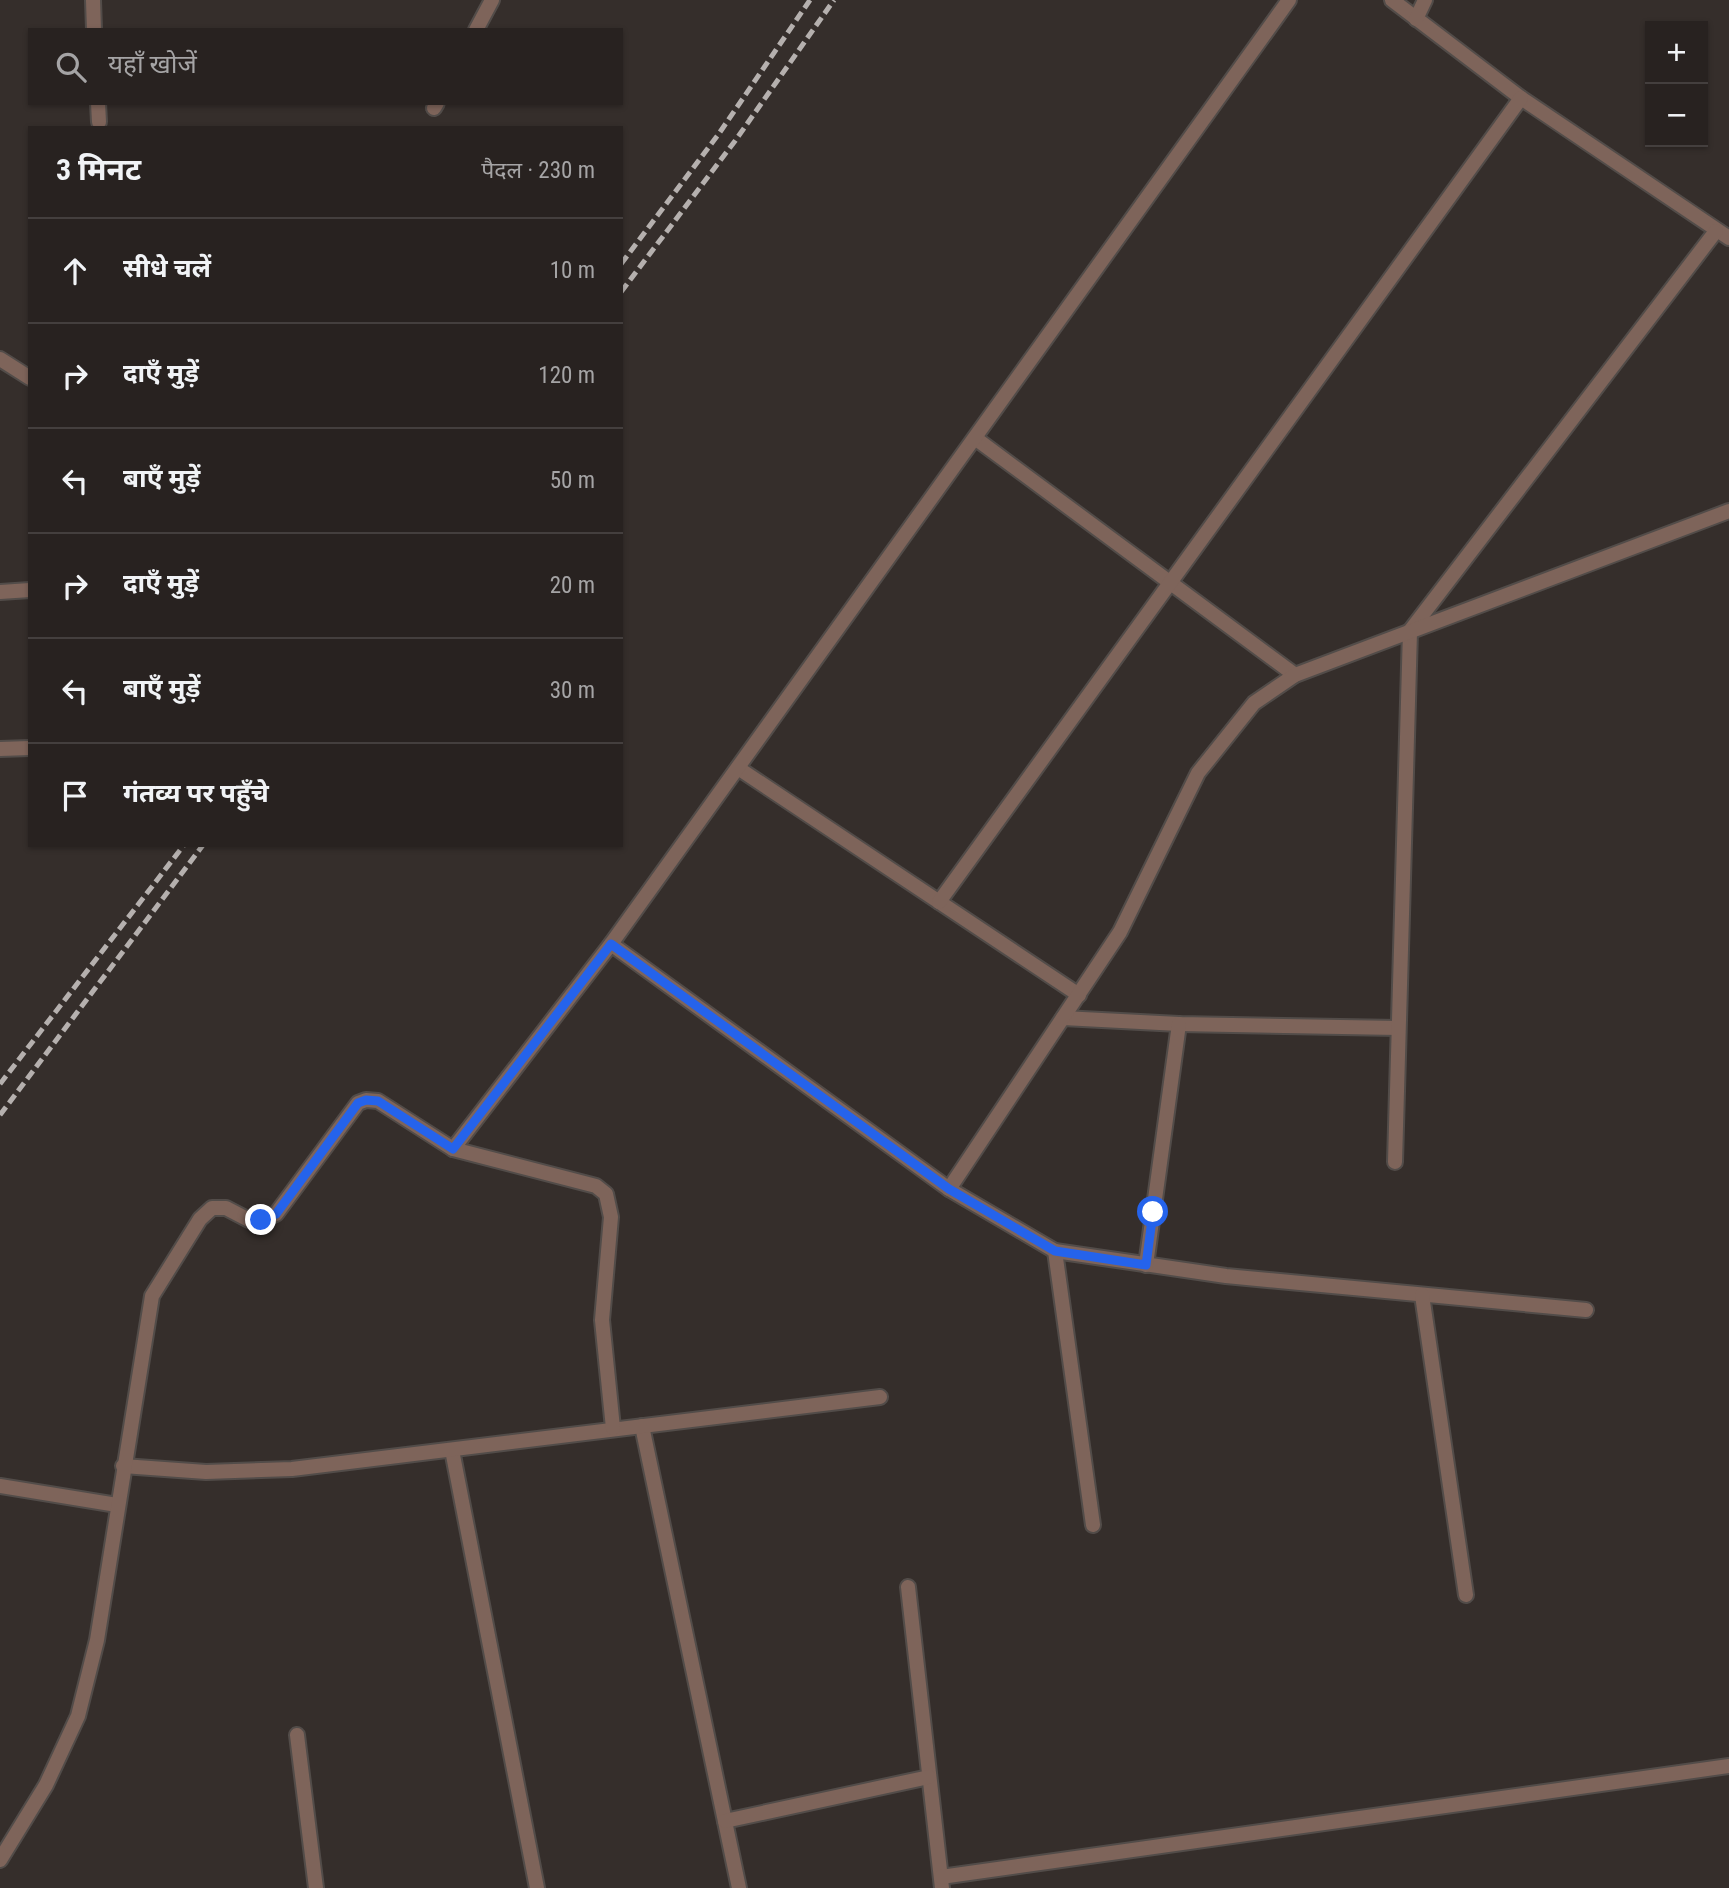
<!DOCTYPE html>
<html lang="hi">
<head>
<meta charset="utf-8">
<style>
  body { margin:0; font-family:"Roboto Condensed","Noto Sans Devanagari",sans-serif; background:#342f2d; color:#f1f3f6 }
  .controls { position:absolute; right:21px; top:21px; display:grid; overflow:hidden; border-radius:0px; box-shadow:0 2px 5px #0004 }
  .controls button { width:63px; height:63px; display:grid; place-items:center; padding:0; border:0; border-bottom:2px solid #443f3e; background:#282220; color:#f1f3f6; font:35px sans-serif }
  .stop { position:absolute; width:21px; height:21px; margin:-16px; border:5px solid #2563eb; border-radius:50%; background:#fff }
  .stop.end { background:#2563eb; border-color:#fff; box-shadow:0 2px 7px #0008 }
  .list { margin:0; padding:0; list-style:none }
  h2 { display:flex; justify-content:space-between; align-items:center; height:91px; margin:0; padding:0 28px; font-size:30px }
  h2 small { font-size:23px; font-weight:400; color:#a5a4a5 }
  .list li { display:grid; grid-template-columns:46px 1fr auto; gap:21px; align-items:center; box-sizing:border-box; height:105px; padding:0 28px; border-top:2px solid #443f3e }
  .list b { display:block; font-size:26px; white-space:nowrap }
  .list em { font-size:23px; font-style:normal; color:#a5a4a5 }
  .icon { flex:none; width:38px; height:38px; fill:none; stroke:currentColor; stroke-width:2; stroke-linecap:round; stroke-linejoin:round }
  .map { position:relative; flex:none; width:1729px; height:1888px; overflow:hidden }
  .search { position:absolute; background:#282220; box-shadow:0 2px 5px #0004; left:28px; top:28px; width:595px; height:77px; display:flex; align-items:center; gap:18px; box-sizing:border-box; padding:0 24px; border-radius:0px; color:#a5a4a5; font-size:26px }
  .panel { position:absolute; background:#282220; box-shadow:0 2px 5px #0004; left:28px; top:126px; width:595px; height:721px; border-radius:0px }
  .map>svg:first-child { display:block }
</style>
</head>
<body>
<div class="map">
<svg width="1729" height="1888" viewBox="0 0 1729 1888">
  <rect width="100%" height="100%" fill="#352e2b"/>
  <g fill="none" stroke-linecap="round" stroke-linejoin="round">
    <g stroke="#524c49" stroke-width="18">
      <g id="street">
        <path d="M 93,0 L 94,30"/>
        <path d="M 1392,0 L 1521,98 L 1729,238"/>
        <path d="M 1416,19 L 1425,0"/>
        <path d="M 476,30 L 492,0"/>
        <path d="M 98,103 L 99,122"/>
        <path d="M 434,108 L 437,103"/>
        <path d="M 0,359 L 30,378"/>
        <path d="M 975,438 L 1295,675"/>
        <path d="M 0,592 L 30,590"/>
        <path d="M 0,749 L 30,748"/>
        <path d="M 738,768 L 1079,995"/>
        <path d="M 939,902 L 1521,98"/>
        <path d="M 611,944 L 949,1189 L 1055,1251 L 1226,1276 L 1586,1310"/>
        <path d="M 1063,1018 L 1179,1024 L 1398,1028"/>
        <path d="M 453,1149 L 611,944 L 1289,0"/>
        <path d="M 1395,1162 L 1410,631 L 1716,231"/>
        <path d="M 949,1189 L 1120,932 L 1198,773 L 1254,703 L 1295,675 L 1729,511"/>
        <path d="M 1055,1251 L 1093,1525"/>
        <path d="M 1146,1265 L 1179,1024"/>
        <path d="M 1422,1295 L 1466,1595"/>
        <path d="M 642,1426 L 739,1888"/>
        <path d="M 452,1450 L 537,1888"/>
        <path d="M 123,1466 L 206,1472 L 292,1469 L 880,1397"/>
        <path d="M 0,1486 L 117,1505"/>
        <path d="M 908,1587 L 942,1888"/>
        <path d="M 297,1735 L 316,1888"/>
        <path d="M 725,1821 L 929,1777"/>
        <path d="M 0,1860 L 46,1785 L 78,1716 L 97,1640 L 152,1296 L 200,1219 L 212,1208 L 226,1208 L 249,1220 L 261,1220 L 276,1214 L 358,1103 L 366,1100 L 378,1101 L 453,1149 L 596,1186 L 606,1194 L 611,1217 L 602,1320 L 613,1428"/>
        <path d="M 941,1877 L 1729,1766"/>
      </g>
    </g>
    <use href="#street" stroke="#7e645a" stroke-width="14"/>
    <g stroke="#b5b0ae" stroke-width="5" stroke-dasharray="10 5" stroke-linecap="butt">
      <path d="M 621,264 L 718,135 L 810,0"/>
      <path d="M 621,292 L 735,141 L 834,0"/>
      <path d="M 0,1084 L 184,845"/>
      <path d="M 0,1115 L 203,845"/>
    </g>
  </g>
  <g fill="none" stroke-linecap="round" stroke-linejoin="round">
    <path stroke="#2563eb" stroke-width="9" d="M 261,1220 L 276,1214 L 358,1103 L 366,1100 L 378,1101 L 453,1149 L 611,944 L 949,1189 L 1055,1251 L 1146,1265 L 1153,1212"/>
  </g>
</svg>
<div class="controls">
<button>+</button>
<button>−</button>
</div>
<div class="stop" style="left:1153px;top:1212px"></div>
<div class="stop end" style="left:261px;top:1220px"></div>
<div class="search"><svg class="icon" aria-label="search" viewBox="0 0 24 24"><circle cx="10" cy="10" r="6"/><path d="M15 15l6 6"/></svg>यहाँ खोजें</div>
<section class="panel">
<h2>3 मिनट<small>पैदल · 230 m</small></h2>
<ul class="list">
<li><svg class="icon" aria-label="ahead" viewBox="0 0 24 24"><path d="M12 20V5M6 11l6-6 6 6"/></svg><div><b>सीधे चलें</b></div><em>10 m</em></li>
<li><svg class="icon" aria-label="right" viewBox="0 0 24 24"><path d="M7 20v-9h11M14 6l5 5-5 5"/></svg><div><b>दाएँ मुड़ें</b></div><em>120 m</em></li>
<li><svg class="icon" aria-label="left" viewBox="0 0 24 24"><path d="M17 20v-9H6M10 6l-5 5 5 5"/></svg><div><b>बाएँ मुड़ें</b></div><em>50 m</em></li>
<li><svg class="icon" aria-label="right" viewBox="0 0 24 24"><path d="M7 20v-9h11M14 6l5 5-5 5"/></svg><div><b>दाएँ मुड़ें</b></div><em>20 m</em></li>
<li><svg class="icon" aria-label="left" viewBox="0 0 24 24"><path d="M17 20v-9H6M10 6l-5 5 5 5"/></svg><div><b>बाएँ मुड़ें</b></div><em>30 m</em></li>
<li><svg class="icon" aria-label="arrive" viewBox="0 0 24 24"><path d="M6 21V4h12l-3 4 3 4H6"/></svg><div><b>गंतव्य पर पहुँचे</b></div></li>
</ul>
</section>
</div>
</body>
</html>
